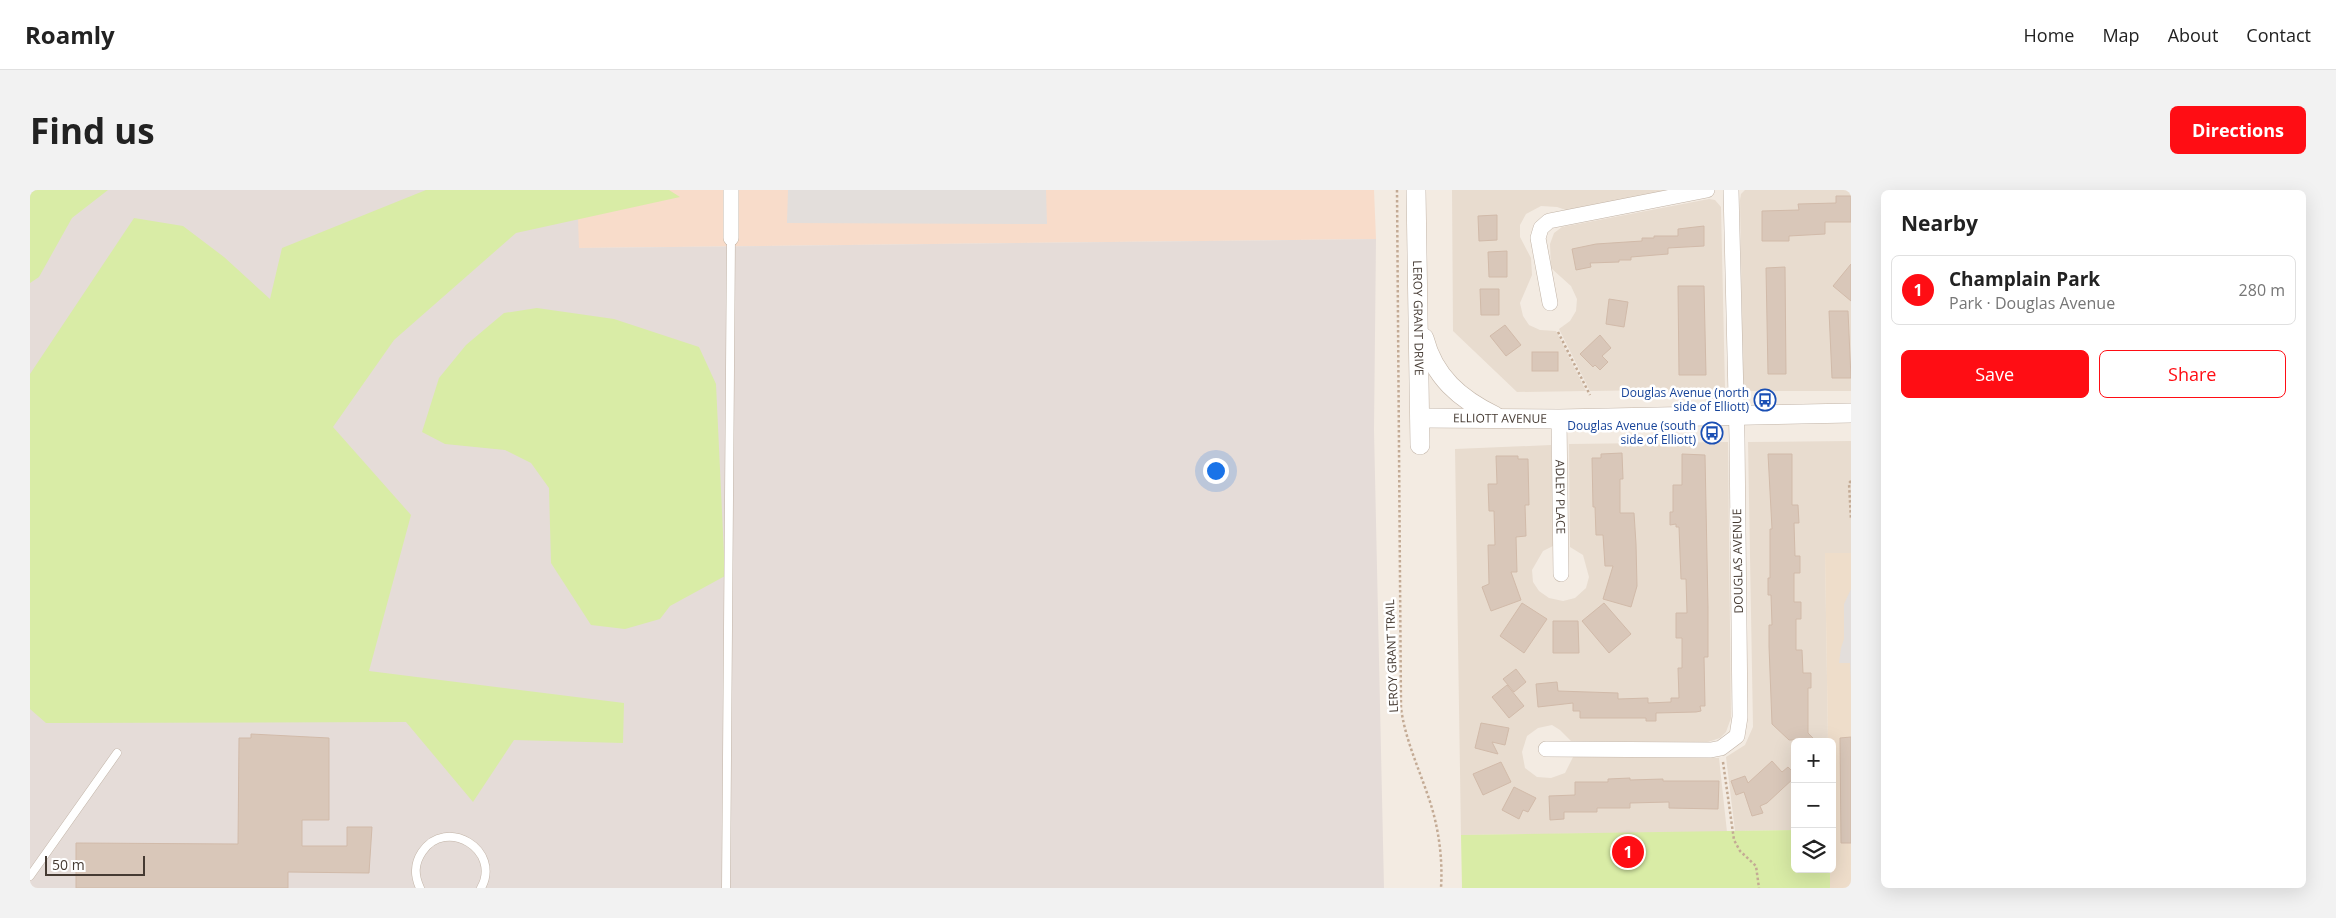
<!DOCTYPE html>
<html lang="en">
<head>
<meta charset="utf-8">
<style>
  body { margin:0; font-family:"Open Sans",sans-serif; background:#f2f2f2; color:#222 }
  .controls { position:absolute; right:15px; bottom:15px; display:grid; overflow:hidden; border-radius:8px; box-shadow:0 5px 20px #0002 }
  .controls button { width:45px; height:45px; display:grid; place-items:center; padding:0; border:0; border-bottom:1px solid #e0e0e0; background:#fff; color:#222; font:25px sans-serif }
  .scale { position:absolute; left:15px; bottom:12px; width:100px; box-sizing:border-box; padding-left:5px; border:2px solid #453a32; border-top:0; font-size:14px; line-height:18px; white-space:nowrap; color:#453a32; -webkit-text-stroke:4px #fff; paint-order:stroke }
  .you { position:absolute; left:1185px; top:280px; width:18px; height:18px; margin:-12px; border:4px solid #fff; border-radius:50%; background:#1a73e8; box-shadow:0 0 0 8px #1a73e833 }
  .badge { display:grid; place-items:center; width:32px; height:32px; border-radius:50%; background:#ff0d14; color:#fff; font-size:16px; font-weight:700 }
  .pin { position:absolute; translate:-50% -50%; border:2px solid #fff; box-shadow:0 1px 5px #0006 }
  .list { margin:0; padding:0; list-style:none }
  h2 { display:flex; justify-content:space-between; align-items:center; height:65px; margin:0; padding:0 20px; font-size:21px }
  h2 small { font-size:16px; font-weight:400; color:#767676 }
  .list li { display:grid; grid-template-columns:32px 1fr auto; gap:15px; align-items:center; box-sizing:border-box; height:70px; margin:0 10px 10px; padding:0 10px; border:1px solid #e0e0e0; border-radius:8px }
  .list b { display:block; font-size:19px; white-space:nowrap }
  .list p { margin:0; font-size:16px; white-space:nowrap; color:#767676 }
  .list em { font-size:16px; font-style:normal; color:#767676 }
  .actions { display:flex; gap:10px; padding:15px 20px }
  .actions a { flex:1; padding:11px 0; border:1px solid #ff0d14; border-radius:8px; text-align:center; font-size:18px; color:#ff0d14 }
  .actions .main { background:#ff0d14; color:#fff }
  .icon { flex:none; width:28px; height:28px; fill:none; stroke:currentColor; stroke-width:2; stroke-linecap:round; stroke-linejoin:round }
  .map { position:relative; flex:none; width:1821px; height:698px; overflow:hidden; border-radius:8px }
  header { display:flex; align-items:center; gap:30px; box-sizing:border-box; height:70px; padding:0 25px; background:#fff; border-bottom:1px solid #e0e0e0 }
  header strong { font-size:24px }
  nav { display:flex; gap:28px; margin-inline-start:auto; font-size:18px }
  .intro { display:flex; align-items:center; justify-content:space-between; box-sizing:border-box; height:120px; padding:0 30px }
  h1 { margin:0; font-size:35px }
  .button { padding:12px 22px; border-radius:8px; background:#ff0d14; color:#fff; font-size:18px; font-weight:700 }
  main { display:flex; gap:30px; padding:0 30px }
  aside { flex:1; background:#fff; border-radius:8px; box-shadow:0 5px 20px #0002 }
  .map>svg:first-child { display:block }
</style>
</head>
<body>
<header>
<strong>Roamly</strong>
<nav><a>Home</a><a>Map</a><a>About</a><a>Contact</a></nav>
</header>
<div class="intro"><h1>Find us</h1><a class="button">Directions</a></div>
<main>
<div class="map">
<svg width="1821" height="698" viewBox="0 0 1821 698">
  <rect width="100%" height="100%" fill="#f3ebe2"/>
  <g fill="#e8dccf">
    <path d="M 1422,0 L 1640,0 L 1539,21 L 1527,17 L 1511,16 L 1496,24 L 1490,35 L 1490,47 L 1501,68 L 1502,85 L 1490,113 L 1493,126 L 1499,135 L 1510,140 L 1526,141 L 1556,201 L 1487,202 L 1423,141 Z"/>
    <path d="M 1715,0 L 1821,0 L 1821,201 L 1713,201 L 1710,10 L 1711,4 Z"/>
    <path d="M 1679,9 L 1685,10 L 1691,17 L 1695,199 L 1560,201 L 1529,139 L 1540,131 L 1546,121 L 1547,109 L 1541,96 L 1521,78 L 1520,54 L 1524,43 L 1532,37 Z"/>
    <path d="M 1821,251 L 1821,363 L 1795,363 L 1798,552 L 1765,552 L 1765,640 L 1705,641 L 1696,567 L 1715,555 L 1723,537 L 1718,252 Z"/>
    <path d="M 1698,252 L 1701,528 L 1696,542 L 1690,548 L 1678,552 L 1541,551 L 1530,540 L 1522,535 L 1508,538 L 1497,546 L 1492,562 L 1495,578 L 1507,587 L 1521,588 L 1535,583 L 1543,567 L 1689,568 L 1697,642 L 1431,645 L 1425,259 L 1521,255 L 1523,356 L 1513,361 L 1502,380 L 1503,392 L 1509,401 L 1519,408 L 1533,411 L 1545,408 L 1556,398 L 1559,387 L 1553,365 L 1540,357 L 1539,254 Z"/>
  </g>
  <path fill="#f8dcca" d="M 547,0 L 1344,0 L 1346,49 L 548,58 Z"/>
  <path fill="#e5dcd8" d="M 0,0 L 547,0 L 549,58 L 1346,49 L 1344,240 L 1354,698 L 0,698 Z"/>
  <path fill="#eeddca" d="M 1795,363 L 1821,363 L 1821,698 L 1800,698 L 1800,679 L 1802,679 L 1802,552 L 1798,552 Z"/>
  <g fill="#d9eca6">
    <path d="M 0,0 L 78,0 L 42,28 L 9,87 L 0,93 Z"/>
    <path d="M 396,0 L 639,0 L 650,7 L 486,43 L 364,150 L 303,237 L 381,325 L 339,481 L 594,513 L 593,553 L 484,550 L 443,612 L 376,532 L 16,533 L 0,519 L 0,184 L 104,28 L 153,36 L 194,67 L 240,109 L 252,58 Z"/>
    <path d="M 507,118 L 584,129 L 669,157 L 686,194 L 695,386 L 640,416 L 630,429 L 595,439 L 561,435 L 521,373 L 519,298 L 501,273 L 475,260 L 415,254 L 392,242 L 409,188 L 436,155 L 474,123 Z"/>
    <path d="M 1765,640 L 1765,679 L 1800,679 L 1800,698 L 1432,698 L 1431,645 Z"/>
  </g>
  <g fill="#e3dedb">
    <path d="M 758,0 L 1016,0 L 1017,34 L 757,33 Z"/>
    <path d="M 1821,399 L 1821,496 L 1820,473 L 1809,473 L 1811,458 L 1814,449 L 1814,414 Z"/>
  </g>
  <g fill="#d9c7b9" stroke="#d1baa9">
    <path d="M 1806,6 L 1821,6 L 1821,32 L 1795,32 L 1795,44 L 1759,46 L 1759,51 L 1732,51 L 1732,21 L 1769,20 L 1768,14 L 1806,13 Z"/>
    <path d="M 1467,25 L 1467,50 L 1449,51 L 1448,26 Z"/>
    <path d="M 1674,36 L 1674,56 L 1638,58 L 1638,64 L 1601,67 L 1601,70 L 1589,70 L 1589,72 L 1560,73 L 1561,77 L 1546,80 L 1542,59 L 1566,54 L 1612,51 L 1612,48 L 1624,48 L 1624,46 L 1648,46 L 1648,39 Z"/>
    <path d="M 1477,61 L 1477,87 L 1459,87 L 1458,62 Z"/>
    <path d="M 1821,74 L 1821,111 L 1803,96 Z"/>
    <path d="M 1755,77 L 1756,184 L 1738,184 L 1736,78 Z"/>
    <path d="M 1648,96 L 1674,96 L 1676,185 L 1649,185 Z"/>
    <path d="M 1450,99 L 1469,99 L 1469,125 L 1451,125 Z"/>
    <path d="M 1579,109 L 1598,112 L 1594,137 L 1576,134 Z"/>
    <path d="M 1799,121 L 1818,121 L 1821,188 L 1802,188 Z"/>
    <path d="M 1475,135 L 1491,155 L 1476,166 L 1460,146 Z"/>
    <path d="M 1570,145 L 1581,158 L 1572,166 L 1578,172 L 1570,180 L 1565,175 L 1563,177 L 1550,164 Z"/>
    <rect x="1502" y="162" width="26" height="19"/>
    <path d="M 1592,263 L 1593,289 L 1590,289 L 1590,323 L 1604,323 L 1606,354 L 1607,396 L 1601,417 L 1573,409 L 1583,376 L 1575,376 L 1573,345 L 1566,345 L 1565,317 L 1563,317 L 1562,268 L 1571,268 L 1571,264 Z"/>
    <path d="M 1652,264 L 1675,265 L 1678,418 L 1678,467 L 1674,467 L 1675,516 L 1670,516 L 1671,521 L 1666,522 L 1626,523 L 1626,531 L 1616,531 L 1616,528 L 1550,528 L 1550,521 L 1543,521 L 1543,513 L 1508,517 L 1506,494 L 1527,492 L 1528,501 L 1588,503 L 1588,509 L 1618,508 L 1618,513 L 1641,512 L 1641,508 L 1649,508 L 1648,478 L 1652,478 L 1652,448 L 1646,448 L 1646,423 L 1657,423 L 1656,389 L 1651,389 L 1649,337 L 1646,337 L 1646,334 L 1640,335 L 1640,322 L 1643,322 L 1643,295 L 1652,295 Z"/>
    <path d="M 1738,264 L 1762,264 L 1762,315 L 1768,315 L 1769,333 L 1764,333 L 1765,366 L 1770,366 L 1770,383 L 1764,383 L 1764,412 L 1771,412 L 1771,429 L 1766,429 L 1766,460 L 1772,460 L 1773,483 L 1781,483 L 1781,498 L 1778,498 L 1778,543 L 1785,550 L 1759,550 L 1742,534 L 1739,456 L 1739,435 L 1742,435 L 1741,405 L 1738,405 L 1738,388 L 1740,388 L 1740,339 L 1742,339 Z"/>
    <path d="M 1466,266 L 1488,266 L 1488,269 L 1498,269 L 1499,315 L 1495,315 L 1496,346 L 1486,347 L 1487,382 L 1481,382 L 1491,410 L 1461,421 L 1452,397 L 1459,394 L 1458,355 L 1465,355 L 1464,321 L 1459,321 L 1458,294 L 1467,294 Z"/>
    <path d="M 1492,413 L 1517,429 L 1494,463 L 1470,446 Z"/>
    <path d="M 1574,413 L 1601,444 L 1579,463 L 1552,431 Z"/>
    <path d="M 1523,431 L 1548,431 L 1549,463 L 1523,463 Z"/>
    <path d="M 1486,479 L 1496,492 L 1484,502 L 1473,489 Z"/>
    <path d="M 1477,495 L 1494,516 L 1479,528 L 1462,507 Z"/>
    <path d="M 1451,533 L 1479,538 L 1475,555 L 1462,552 L 1468,564 L 1445,558 Z"/>
    <path d="M 221,544 L 299,548 L 299,630 L 272,630 L 272,656 L 317,656 L 317,637 L 342,637 L 339,683 L 258,682 L 258,698 L 46,698 L 46,653 L 208,654 L 209,548 L 221,548 Z"/>
    <path d="M 1821,547 L 1821,653 L 1811,653 L 1810,548 Z"/>
    <path d="M 1742,571 L 1752,582 L 1758,577 L 1765,584 L 1765,587 L 1737,613 L 1730,616 L 1733,623 L 1722,626 L 1714,602 L 1706,605 L 1701,591 L 1715,586 L 1718,593 Z"/>
    <path d="M 1471,572 L 1481,592 L 1453,605 L 1443,584 Z"/>
    <path d="M 1600,588 L 1600,590 L 1633,589 L 1633,591 L 1689,591 L 1688,619 L 1639,618 L 1639,612 L 1600,613 L 1600,618 L 1567,618 L 1567,622 L 1534,622 L 1534,629 L 1520,630 L 1519,606 L 1545,605 L 1545,592 L 1578,592 L 1578,589 Z"/>
    <path d="M 1484,597 L 1506,608 L 1498,622 L 1493,620 L 1489,629 L 1472,620 Z"/>
  </g>
  <g fill="none" stroke-linecap="round" stroke-linejoin="round">
    <g stroke="#c2b4a7" stroke-width="9">
      <g id="service">
        <path d="M 0,686 L 87,563"/>
        <path d="M 390,698 C 384,685 384,674 392,662 C 416,626 472,660 451,698"/>
        <path d="M 696,698 L 701,48"/>
      </g>
    </g>
    <g stroke="#c2b4a7" stroke-width="16">
      <g id="minor">
        <path d="M 701,48 L 701,0"/>
        <path d="M 1520,113 L 1508,48 L 1511,38 L 1519,31 L 1677,0"/>
        <path id="s1" d="M 1529,229 L 1531,384"/>
        <path d="M 1516,559 L 1681,560 L 1691,558 L 1707,546 L 1710,527 L 1707,248 L 1701,0"/>
      </g>
    </g>
    <g stroke="#c2b4a7" stroke-width="20">
      <g id="tertiary">
        <path id="s2" d="M 1386,0 L 1390,255"/>
        <path d="M 1394,148 C 1404,187 1430,209 1465,226"/>
        <path id="s3" d="M 1390,228 L 1529,229 L 1821,223"/>
      </g>
    </g>
    <g stroke="#c3aa94" stroke-width="2.5" stroke-dasharray="2.5 2.5" stroke-linecap="butt">
      <path d="M 1367,0 L 1371,518 C 1375,548 1387,574 1397,603 C 1408,633 1413,666 1411,698"/>
      <path d="M 1528,142 L 1560,205"/>
      <path d="M 1821,291 L 1819,293 L 1821,330"/>
      <path d="M 1693,572 L 1704,650 L 1710,661 L 1726,676 L 1729,698"/>
    </g>
    <use href="#service" stroke="#fff" stroke-width="8"/>
    <use href="#minor" stroke="#fff" stroke-width="15"/>
    <use href="#tertiary" stroke="#fff" stroke-width="19"/>
  </g>
  <defs>
    <g id="bus-ring" transform="scale(1.125)"><circle r="9.5" fill="#fff" stroke="#1a4fb4" stroke-width="1.5"/><path d="M-5-6H5V4H4V6H2V4H-2V6H-4V4H-5ZM-3.5-4V0h7V-4ZM-3.5 1.2v1.5H-2V1.2ZM2 1.2v1.5H3.5V1.2Z" fill="#1a4fb4"/></g>
  </defs>
  <g fill-rule="evenodd">
    <use href="#bus-ring" x="1735" y="210"/>
    <use href="#bus-ring" x="1682" y="243"/>
  </g>
  <g text-anchor="middle" stroke-width="5" stroke-linejoin="round" paint-order="stroke">
    <g font-size="12" fill="#453a32" stroke="#fff">
      <text dy="4" stroke="none"><textPath href="#s2" startOffset="128">LEROY GRANT DRIVE</textPath></text>
      <text dy="4" stroke="none"><textPath href="#s3" startOffset="80">ELLIOTT AVENUE</textPath></text>
      <text dy="4" stroke="none"><textPath href="#s1" startOffset="78">ADLEY PLACE</textPath></text>
      <text transform="translate(1708 371) rotate(-91)" y="4">DOUGLAS AVENUE</text>
      <text transform="translate(1362 466) rotate(-92)" y="4">LEROY GRANT TRAIL</text>
    </g>
    <g font-size="12" fill="#164399" stroke="#fff" text-anchor="end">
      <text x="1719" y="207">Douglas Avenue (north<tspan x="1719" dy="14">side of Elliott)</tspan></text>
      <text x="1666" y="240">Douglas Avenue (south<tspan x="1666" dy="14">side of Elliott)</tspan></text>
    </g>
  </g>
</svg>
<div class="controls">
<button>+</button>
<button>−</button>
<button><svg class="icon" aria-label="layers" viewBox="0 0 24 24"><path d="M12 4l9 5-9 5-9-5zM3 14l9 5 9-5"/></svg></button>
</div>
<div class="scale">50 m</div>
<div class="you"></div>
<div class="pin badge" style="left:1598px;top:662px">1</div>
</div>
<aside>
<h2>Nearby<small></small></h2>
<ul class="list">
<li><span class="badge">1</span><div><b>Champlain Park</b><p>Park · Douglas Avenue</p></div><em>280 m</em></li>
</ul>
<div class="actions"><a class="main">Save</a><a>Share</a></div>
</aside>
</main>
</body>
</html>
